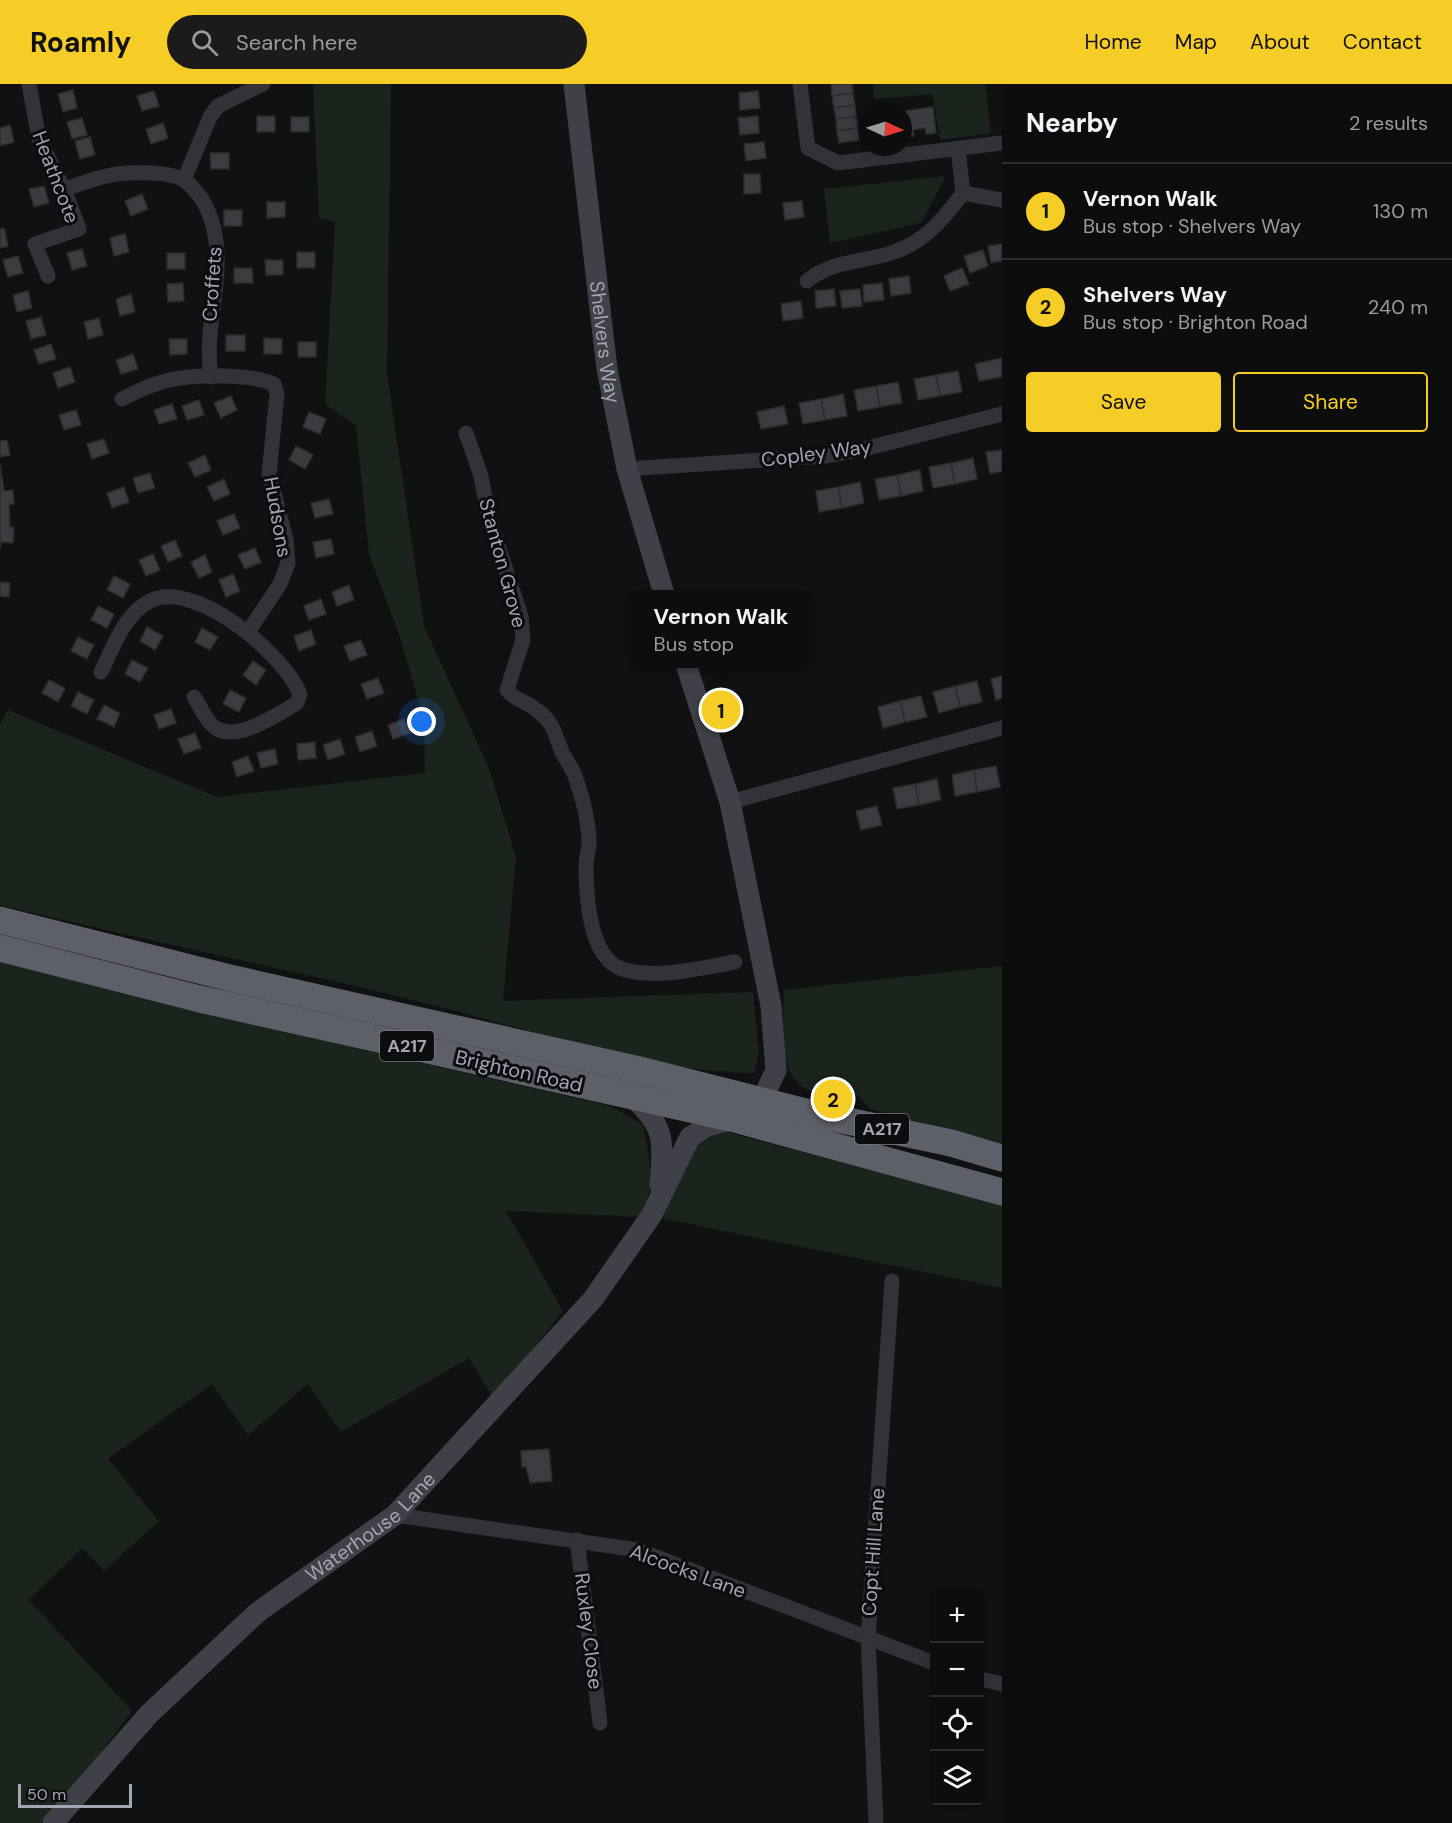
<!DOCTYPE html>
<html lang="en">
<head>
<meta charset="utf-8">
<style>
  body { margin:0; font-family:"DM Sans",sans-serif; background:#1b1b1c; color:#f1f3f6 }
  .controls { position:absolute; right:18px; bottom:18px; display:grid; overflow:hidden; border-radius:6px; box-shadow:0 3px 15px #0003 }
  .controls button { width:54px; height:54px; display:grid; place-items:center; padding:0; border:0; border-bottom:2px solid #2d2d2e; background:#0d0d0e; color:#f1f3f6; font:30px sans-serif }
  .compass { position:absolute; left:858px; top:18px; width:54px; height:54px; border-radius:50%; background:#0d0d0e; box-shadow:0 3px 15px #0003; rotate:94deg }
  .scale { position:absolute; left:18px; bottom:15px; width:114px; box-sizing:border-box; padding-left:6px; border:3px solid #a2a5b4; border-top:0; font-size:16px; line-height:21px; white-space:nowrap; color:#a2a5b4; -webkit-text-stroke:4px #0d0c0e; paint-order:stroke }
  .you { position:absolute; left:422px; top:638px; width:21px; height:21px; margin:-15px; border:4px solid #fff; border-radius:50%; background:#1a73e8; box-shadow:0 0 0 9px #1a73e833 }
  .badge { display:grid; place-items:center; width:39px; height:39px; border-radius:50%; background:#f6cc26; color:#111; font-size:20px; font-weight:700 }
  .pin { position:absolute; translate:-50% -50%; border:3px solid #fff; box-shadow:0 2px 6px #0006 }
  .popup { position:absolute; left:631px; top:506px; width:180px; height:78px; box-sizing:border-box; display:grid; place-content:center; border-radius:6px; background:#0d0d0e; filter:drop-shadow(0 2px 4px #0005); font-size:20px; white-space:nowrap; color:#9a9c9e }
  .popup b { font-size:22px; color:#f1f3f6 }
  .popup::after { content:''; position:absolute; left:50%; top:100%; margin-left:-12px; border:12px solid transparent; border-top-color:#0d0d0e }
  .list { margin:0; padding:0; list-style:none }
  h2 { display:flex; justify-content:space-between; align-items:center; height:78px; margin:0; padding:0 24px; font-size:26px }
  h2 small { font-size:20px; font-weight:400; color:#9a9c9e }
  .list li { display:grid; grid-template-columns:39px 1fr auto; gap:18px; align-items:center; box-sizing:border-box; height:96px; padding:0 24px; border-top:2px solid #2d2d2e }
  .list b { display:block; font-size:22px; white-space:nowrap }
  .list p { margin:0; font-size:20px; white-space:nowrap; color:#9a9c9e }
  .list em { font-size:20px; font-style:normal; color:#9a9c9e }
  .actions { display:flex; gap:12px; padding:18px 24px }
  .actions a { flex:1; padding:14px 0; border:2px solid #f6cc26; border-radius:6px; text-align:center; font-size:21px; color:#f6cc26 }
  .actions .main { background:#f6cc26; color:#111 }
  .icon { flex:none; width:33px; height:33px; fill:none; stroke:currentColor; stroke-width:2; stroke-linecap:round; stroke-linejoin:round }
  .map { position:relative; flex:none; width:1002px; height:1739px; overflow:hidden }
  header { display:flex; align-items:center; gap:36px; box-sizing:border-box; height:84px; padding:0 30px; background:#f6cc26; color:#111 }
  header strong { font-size:28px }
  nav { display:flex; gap:33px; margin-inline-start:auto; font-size:21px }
  .search { width:420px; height:54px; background:#1b1b1c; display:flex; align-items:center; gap:15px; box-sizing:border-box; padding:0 21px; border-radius:33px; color:#9a9c9e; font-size:22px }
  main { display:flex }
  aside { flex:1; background:#0d0d0e }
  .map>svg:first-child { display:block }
</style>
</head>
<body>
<header>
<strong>Roamly</strong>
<div class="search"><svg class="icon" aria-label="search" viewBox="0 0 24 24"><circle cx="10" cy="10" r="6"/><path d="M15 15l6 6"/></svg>Search here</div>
<nav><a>Home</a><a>Map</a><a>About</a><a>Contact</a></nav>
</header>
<main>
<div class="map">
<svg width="1002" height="1739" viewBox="0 0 1002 1739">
  <rect width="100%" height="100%" fill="#111113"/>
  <g fill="#1b231d">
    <path d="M 313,0 L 391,0 L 387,289 L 424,542 L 488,682 L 516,772 L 503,917 L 753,908 L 759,969 L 754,989 C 647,989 522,942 417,917 C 279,883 139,855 0,821 L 0,640 L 8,626 L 217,713 L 425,689 L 424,635 L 399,550 L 369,470 L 356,342 L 325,320 L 335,138 L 319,134 Z"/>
    <path d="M 873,0 L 985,0 L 991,49 L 940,56 L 933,10 L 874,15 Z"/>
    <path d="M 946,92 L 921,139 L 830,159 L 824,105 Z"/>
    <path d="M 0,876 L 364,966 L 611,1022 L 643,1041 C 650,1074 656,1102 641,1133 L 506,1127 L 563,1227 L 494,1315 L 469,1274 L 341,1348 L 308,1300 L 248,1351 L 212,1300 L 108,1375 L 159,1437 L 104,1487 L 82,1464 L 29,1516 L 132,1627 L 48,1739 L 0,1739 Z"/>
    <path d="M 1002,882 L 1002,1060 L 870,1025 L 858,1011 C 845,1011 828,1013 815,1009 C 774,997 784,939 784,906 Z"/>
    <path d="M 722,1047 L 1002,1120 L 1002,1204 L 661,1134 L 685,1076 L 701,1055 Z"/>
  </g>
  <g fill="#3c3b40" stroke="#2c2b2f" stroke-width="1.5">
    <path d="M 831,0 L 852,0 L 853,9 L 832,12 Z"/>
    <path d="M 73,6 L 77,24 L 63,28 L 58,10 Z"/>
    <path d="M 154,7 L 159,22 L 142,27 L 137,12 Z"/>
    <path d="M 758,7 L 760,24 L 740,26 L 739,9 Z"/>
    <path d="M 853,9 L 855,21 L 834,24 L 832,12 Z"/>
    <path d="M 855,21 L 856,33 L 836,35 L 834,24 Z"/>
    <path d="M 933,23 L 936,49 L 926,50 L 925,44 L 913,46 L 914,52 L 903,53 L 903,27 Z"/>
    <rect x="257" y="32" width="18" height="16"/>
    <path d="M 758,32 L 759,49 L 740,51 L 738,34 Z"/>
    <rect x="291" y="33" width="18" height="15"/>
    <path d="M 856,33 L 858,44 L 837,47 L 836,35 Z"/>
    <path d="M 82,34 L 87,51 L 72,55 L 67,38 Z"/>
    <path d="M 163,39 L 168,54 L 151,60 L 146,45 Z"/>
    <path d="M 10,41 L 14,58 L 0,62 L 0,44 Z"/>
    <path d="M 858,44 L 859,56 L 839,59 L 837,47 Z"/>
    <path d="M 90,53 L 95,71 L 80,75 L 75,57 Z"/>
    <path d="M 764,58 L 766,74 L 746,77 L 744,60 Z"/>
    <path d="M 210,69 L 229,69 L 229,85 L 211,85 Z"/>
    <path d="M 744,90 L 760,90 L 761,109 L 744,110 Z"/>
    <path d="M 44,102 L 49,119 L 34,123 L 29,105 Z"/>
    <path d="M 142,110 L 148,125 L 131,132 L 125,117 Z"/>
    <path d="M 802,117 L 804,133 L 785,136 L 783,119 Z"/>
    <path d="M 267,118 L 285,118 L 285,133 L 267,134 Z"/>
    <rect x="224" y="126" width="18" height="16"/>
    <path d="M 4,144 L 8,162 L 0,164 L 0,145 Z"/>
    <path d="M 125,150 L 129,168 L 114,172 L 110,154 Z"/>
    <path d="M 1002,160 L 1002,177 L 991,179 L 988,162 Z"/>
    <path d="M 82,165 L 87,182 L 72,186 L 67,169 Z"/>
    <path d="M 983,166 L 988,182 L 970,189 L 964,172 Z"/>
    <rect x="297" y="168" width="18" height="16"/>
    <rect x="167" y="169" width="18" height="16"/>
    <path d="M 18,172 L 23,189 L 8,193 L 3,176 Z"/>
    <path d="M 265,176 L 283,176 L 283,191 L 266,191 Z"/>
    <path d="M 234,184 L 252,184 L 253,199 L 234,199 Z"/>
    <path d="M 962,184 L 969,200 L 950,207 L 944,192 Z"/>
    <path d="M 909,192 L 911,209 L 891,212 L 889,195 Z"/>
    <path d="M 183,199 L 184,217 L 168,218 L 167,200 Z"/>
    <path d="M 882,199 L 884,216 L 864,218 L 863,201 Z"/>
    <path d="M 834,205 L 836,222 L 816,224 L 815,207 Z"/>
    <path d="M 860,205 L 862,222 L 842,224 L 840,207 Z"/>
    <path d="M 28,207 L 32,224 L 17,228 L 13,211 Z"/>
    <path d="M 131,210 L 135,228 L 120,232 L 116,215 Z"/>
    <path d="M 801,217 L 803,234 L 783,237 L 781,220 Z"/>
    <path d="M 41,233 L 46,251 L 31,255 L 26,237 Z"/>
    <path d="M 99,234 L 103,251 L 88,255 L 84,238 Z"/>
    <rect x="226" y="251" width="19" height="16"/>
    <path d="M 264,254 L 282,255 L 282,270 L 264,270 Z"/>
    <path d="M 169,255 L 187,255 L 187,270 L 170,271 Z"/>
    <rect x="298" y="258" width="18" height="15"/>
    <path d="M 51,260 L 56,275 L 39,280 L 34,266 Z"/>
    <path d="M 133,270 L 138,285 L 121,290 L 116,276 Z"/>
    <path d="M 1002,274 L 1002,293 L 979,297 L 975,280 Z"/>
    <path d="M 70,283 L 75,298 L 58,304 L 53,289 Z"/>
    <path d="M 958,287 L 962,308 L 940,312 L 936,291 Z"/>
    <path d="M 936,291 L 940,312 L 918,316 L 914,295 Z"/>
    <path d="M 898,298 L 902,319 L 880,323 L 876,302 Z"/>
    <path d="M 876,302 L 880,323 L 858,327 L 854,306 Z"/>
    <path d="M 843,310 L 847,332 L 825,336 L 821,315 Z"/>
    <path d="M 231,312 L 237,326 L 221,334 L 214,319 Z"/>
    <path d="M 821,315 L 825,336 L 803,340 L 799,319 Z"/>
    <path d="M 199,316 L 204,331 L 187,336 L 182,322 Z"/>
    <path d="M 172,320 L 177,335 L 159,340 L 154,326 Z"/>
    <path d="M 784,322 L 788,340 L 761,345 L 757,328 Z"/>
    <path d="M 76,326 L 81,341 L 64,346 L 59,331 Z"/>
    <path d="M 309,328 L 326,335 L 320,350 L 303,343 Z"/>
    <path d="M 104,355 L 109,369 L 92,375 L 87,360 Z"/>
    <path d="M 7,356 L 10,371 L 0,373 L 0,357 Z"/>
    <path d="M 296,362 L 313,371 L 305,385 L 289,376 Z"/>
    <path d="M 1002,366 L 1002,387 L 990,390 L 986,368 Z"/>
    <path d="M 205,371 L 211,386 L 195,393 L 188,379 Z"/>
    <path d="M 973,374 L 977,395 L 955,400 L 951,379 Z"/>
    <path d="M 951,379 L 955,400 L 933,404 L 929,383 Z"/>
    <path d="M 0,380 L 4,407 L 13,406 L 14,420 L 9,420 L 10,443 L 14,443 L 13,459 L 1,458 L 0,465 Z"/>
    <path d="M 920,386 L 923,407 L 901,412 L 897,391 Z"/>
    <path d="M 150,389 L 155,404 L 138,409 L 133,394 Z"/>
    <path d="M 897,391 L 901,412 L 879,416 L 875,395 Z"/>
    <path d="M 224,395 L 230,410 L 214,417 L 207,403 Z"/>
    <path d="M 860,398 L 864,419 L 842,424 L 838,403 Z"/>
    <path d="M 124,403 L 129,418 L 112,424 L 107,409 Z"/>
    <path d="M 838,403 L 842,424 L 819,428 L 816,407 Z"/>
    <path d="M 329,415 L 333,430 L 315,434 L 311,419 Z"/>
    <path d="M 234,430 L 240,444 L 223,451 L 217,437 Z"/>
    <path d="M 331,455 L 334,470 L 316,474 L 313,458 Z"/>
    <path d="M 175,456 L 182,472 L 168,478 L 161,462 Z"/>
    <path d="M 255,464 L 261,478 L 245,485 L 238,471 Z"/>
    <path d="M 153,470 L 160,486 L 146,492 L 139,476 Z"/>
    <path d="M 205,471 L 212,488 L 199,494 L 191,478 Z"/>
    <path d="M 233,490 L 240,507 L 226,513 L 219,496 Z"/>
    <path d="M 114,492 L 130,500 L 123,514 L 107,506 Z"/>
    <path d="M 0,498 L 10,499 L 9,513 L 0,512 Z"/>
    <path d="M 349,501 L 354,516 L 337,522 L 332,508 Z"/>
    <path d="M 321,515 L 326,530 L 309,536 L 304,522 Z"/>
    <path d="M 98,522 L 114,530 L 107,544 L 91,536 Z"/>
    <path d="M 147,543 L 163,552 L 155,566 L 140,557 Z"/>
    <path d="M 202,544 L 218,553 L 210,566 L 195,558 Z"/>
    <path d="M 311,546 L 316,560 L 299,567 L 294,552 Z"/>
    <path d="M 78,553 L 94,561 L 87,575 L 71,567 Z"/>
    <path d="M 361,556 L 367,571 L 350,577 L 344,562 Z"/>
    <path d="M 132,576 L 148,584 L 140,598 L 125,590 Z"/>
    <path d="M 253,577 L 266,586 L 256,601 L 243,591 Z"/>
    <path d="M 1002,592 L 1002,614 L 996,616 L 991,595 Z"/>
    <path d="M 378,594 L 384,609 L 367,615 L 361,600 Z"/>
    <path d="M 49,596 L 65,604 L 58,618 L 42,609 Z"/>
    <path d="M 977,597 L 982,618 L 960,623 L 955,602 Z"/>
    <path d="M 955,602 L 960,623 L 939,629 L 933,608 Z"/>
    <path d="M 230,606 L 246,614 L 239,628 L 223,620 Z"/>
    <path d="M 78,608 L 94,616 L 87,630 L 71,622 Z"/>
    <path d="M 921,612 L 927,633 L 905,638 L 900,617 Z"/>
    <path d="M 900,617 L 905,638 L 883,644 L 878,623 Z"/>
    <path d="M 104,621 L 120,629 L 114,643 L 97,635 Z"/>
    <path d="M 171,625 L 176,639 L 159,645 L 154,631 Z"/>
    <path d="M 404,635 L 410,649 L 393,655 L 388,641 Z"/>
    <path d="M 372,647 L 377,662 L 360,668 L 355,653 Z"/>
    <path d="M 195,649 L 201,664 L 184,670 L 178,655 Z"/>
    <path d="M 340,655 L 345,670 L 328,676 L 323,661 Z"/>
    <path d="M 315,658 L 316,674 L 298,676 L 297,660 Z"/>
    <path d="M 275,665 L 278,680 L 261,684 L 257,669 Z"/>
    <path d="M 248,672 L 254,687 L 237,693 L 232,678 Z"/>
    <path d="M 996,682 L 1000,703 L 977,708 L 974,686 Z"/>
    <path d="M 974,686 L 977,708 L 955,712 L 952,691 Z"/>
    <path d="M 937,695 L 941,716 L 919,721 L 915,700 Z"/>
    <path d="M 915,700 L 919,721 L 897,725 L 893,704 Z"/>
    <path d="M 877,722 L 882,741 L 861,746 L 856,727 Z"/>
    <path d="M 549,1365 L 552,1397 L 530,1399 L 526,1383 L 522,1383 L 521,1367 Z"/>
  </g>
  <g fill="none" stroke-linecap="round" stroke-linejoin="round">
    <g stroke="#323238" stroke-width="15">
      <path d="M 29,0 L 39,55 L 64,105 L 79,145 L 35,160 L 48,192"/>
      <path d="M 800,0 L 808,64 L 838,79 L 1002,59"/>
      <path d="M 958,64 L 963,109"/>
      <path d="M 184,96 L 210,33 L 218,22 L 263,0"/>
      <path d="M 64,105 C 81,100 100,92 117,90 C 133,88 172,87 185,97 C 215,120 220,162 216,198 C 213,232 206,258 211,293"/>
      <path d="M 807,197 C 835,175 863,179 894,168 C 925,158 944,134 963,109 L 1002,116"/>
      <path d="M 122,315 C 137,307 152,300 169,296 C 194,290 252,290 274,300 L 277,310 L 269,390 L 286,455 L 288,479 L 280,500 L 248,548"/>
      <path d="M 466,349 L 481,392 L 489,434 L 521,532 L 523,556 L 507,606 C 514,616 528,618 537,626 C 555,640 554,649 562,668 C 566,676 572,684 575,692 C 582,712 588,734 589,755 C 590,764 586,773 586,782 C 586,811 589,874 622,885 C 657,896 701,884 735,878"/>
      <path d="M 627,385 L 825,372 L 864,365 L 1002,330"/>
      <path d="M 101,588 C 113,564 124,530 150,517 C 194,494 284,570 300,610 L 297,619 C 278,630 232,662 212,641 C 205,634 200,622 194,613"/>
      <path d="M 730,718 L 1002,644"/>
      <path d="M 395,1431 L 638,1466 L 934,1579"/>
      <path d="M 577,1456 L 600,1639"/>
      <path d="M 980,1595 L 1002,1600"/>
      <path d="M 876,1739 L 868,1554 L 892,1197"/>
    </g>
    <g stroke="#404148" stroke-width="21">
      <path id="s1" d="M 574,0 L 607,285 L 627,385 L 664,510"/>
      <path d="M 686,580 L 730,718 L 771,922 L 776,986 L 762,1016"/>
      <path d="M 631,1012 C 667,1043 663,1058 660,1102"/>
      <path id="s2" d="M 53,1739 L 150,1629 L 258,1528 L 395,1431 L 593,1215 L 651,1132 L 690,1053 L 707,1042 L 734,1035"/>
    </g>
    <g stroke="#5e6069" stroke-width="27">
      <path d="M 0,836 L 234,895 L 644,987 L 810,1029 L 951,1059 L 1002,1074"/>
      <path d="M 0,864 L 200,915 L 735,1035 L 1002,1108"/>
    </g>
  </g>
  <g text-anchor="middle" stroke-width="6" stroke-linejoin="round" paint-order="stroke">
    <g fill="#0d0c0e" stroke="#757782" stroke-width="1.5">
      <rect x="380" y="947" width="54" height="30" rx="4.5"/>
      <rect x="855" y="1030" width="54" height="30" rx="4.5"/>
    </g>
    <g font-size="18" font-weight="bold" fill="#a2a5b4">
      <text x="407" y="968">A217</text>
      <text x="882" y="1051">A217</text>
    </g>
    <g font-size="20" fill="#a2a5b4" stroke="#0d0c0e">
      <text transform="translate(56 93) rotate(69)" y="7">Heathcote</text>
      <text transform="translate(212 200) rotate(-86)" y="7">Croffets</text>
      <text dy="7" stroke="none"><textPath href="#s1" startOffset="260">Shelvers Way</textPath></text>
      <text transform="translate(816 369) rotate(-7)" y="7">Copley Way</text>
      <text transform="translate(278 433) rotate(80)" y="7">Hudsons</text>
      <text transform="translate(503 479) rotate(75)" y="7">Stanton Grove</text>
      <text transform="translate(519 987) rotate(13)" y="7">Brighton Road</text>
      <text dy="7" stroke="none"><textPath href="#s2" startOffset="436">Waterhouse Lane</textPath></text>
      <text transform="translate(873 1468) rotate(-86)" y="7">Copt Hill Lane</text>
      <text transform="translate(688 1487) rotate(20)" y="7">Alcocks Lane</text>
      <text transform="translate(589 1547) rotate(83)" y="7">Ruxley Close</text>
    </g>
  </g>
</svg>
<div class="controls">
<button>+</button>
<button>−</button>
<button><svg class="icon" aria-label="locate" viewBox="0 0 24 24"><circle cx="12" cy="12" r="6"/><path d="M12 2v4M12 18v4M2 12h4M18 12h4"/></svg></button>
<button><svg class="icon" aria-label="layers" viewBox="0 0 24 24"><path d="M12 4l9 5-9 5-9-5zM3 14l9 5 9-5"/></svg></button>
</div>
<svg class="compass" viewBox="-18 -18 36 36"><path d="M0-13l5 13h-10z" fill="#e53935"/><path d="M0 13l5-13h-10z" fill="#9a9c9e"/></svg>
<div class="scale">50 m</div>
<div class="you"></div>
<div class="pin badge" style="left:721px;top:626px">1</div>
<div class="popup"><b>Vernon Walk</b>Bus stop</div>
<div class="pin badge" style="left:833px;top:1015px">2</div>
</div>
<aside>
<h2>Nearby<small>2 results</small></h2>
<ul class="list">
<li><span class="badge">1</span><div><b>Vernon Walk</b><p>Bus stop · Shelvers Way</p></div><em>130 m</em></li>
<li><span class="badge">2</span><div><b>Shelvers Way</b><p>Bus stop · Brighton Road</p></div><em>240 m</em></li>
</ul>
<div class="actions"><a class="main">Save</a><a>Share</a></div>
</aside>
</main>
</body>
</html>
